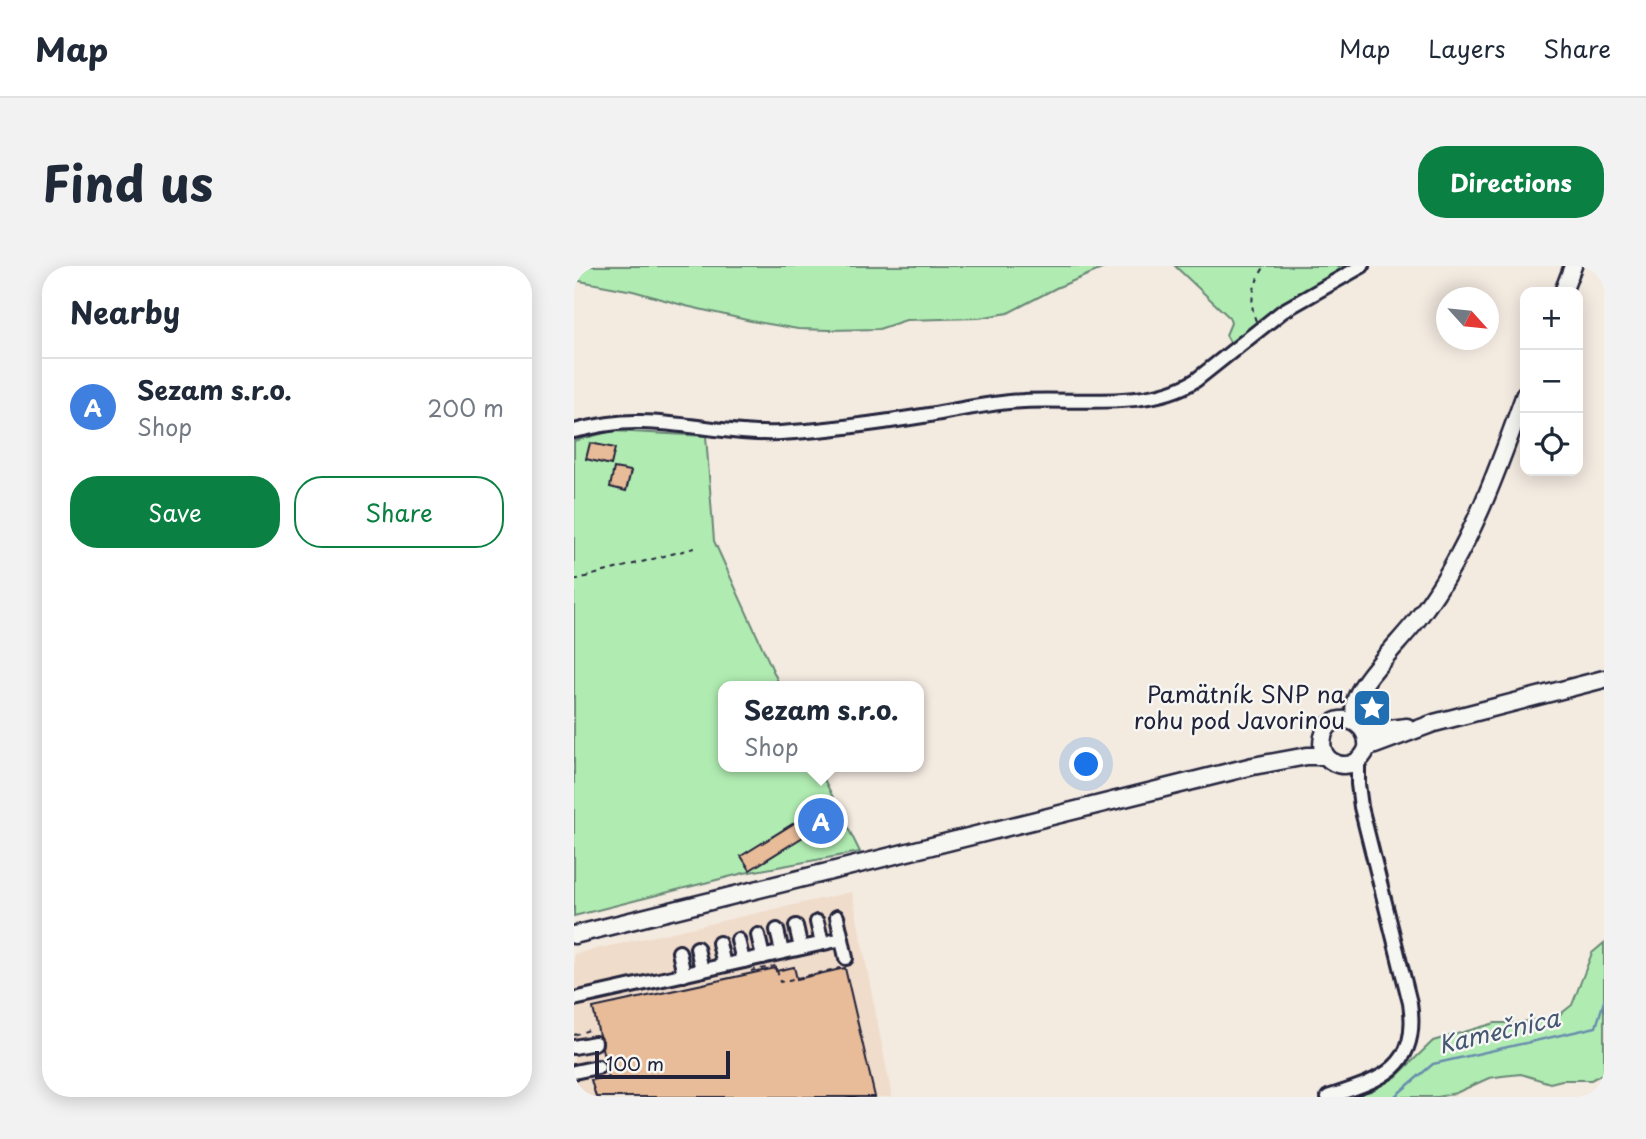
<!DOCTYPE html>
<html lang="en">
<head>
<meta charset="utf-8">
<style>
  body { margin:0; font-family:"Playpen Sans",sans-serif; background:#f2f2f3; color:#1f2937 }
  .controls { position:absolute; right:21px; top:21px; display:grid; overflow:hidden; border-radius:14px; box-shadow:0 4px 18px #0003 }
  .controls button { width:63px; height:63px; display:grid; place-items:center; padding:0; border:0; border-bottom:2px solid #e0e1e3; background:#fff; color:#1f2937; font:35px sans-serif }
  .compass { position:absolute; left:862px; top:21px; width:63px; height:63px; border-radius:50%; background:#fff; box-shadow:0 4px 18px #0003; rotate:117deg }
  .scale { position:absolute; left:21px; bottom:18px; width:135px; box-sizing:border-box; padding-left:7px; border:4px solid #22223b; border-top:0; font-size:19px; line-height:24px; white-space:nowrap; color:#22223b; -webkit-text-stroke:5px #f6f6f2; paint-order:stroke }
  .you { position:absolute; left:513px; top:499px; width:24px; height:24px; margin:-18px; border:5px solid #fff; border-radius:50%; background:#1a73e8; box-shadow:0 0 0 10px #1a73e833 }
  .badge { display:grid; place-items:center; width:46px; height:46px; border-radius:50%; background:#0b8043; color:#fff; font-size:23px; font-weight:700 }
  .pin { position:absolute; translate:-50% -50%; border:4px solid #fff; box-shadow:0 2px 7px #0006 }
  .popup { position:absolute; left:144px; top:415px; width:206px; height:91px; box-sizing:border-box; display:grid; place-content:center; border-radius:14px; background:#fff; filter:drop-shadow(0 2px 5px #0005); font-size:23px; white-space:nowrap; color:#747a83 }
  .popup b { font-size:26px; color:#1f2937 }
  .popup::after { content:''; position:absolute; left:50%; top:100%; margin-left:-14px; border:14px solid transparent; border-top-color:#fff }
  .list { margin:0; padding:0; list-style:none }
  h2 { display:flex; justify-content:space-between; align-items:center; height:91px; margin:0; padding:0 28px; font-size:30px }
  h2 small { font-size:23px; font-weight:400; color:#747a83 }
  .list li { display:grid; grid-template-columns:46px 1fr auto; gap:21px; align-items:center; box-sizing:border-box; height:98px; padding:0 28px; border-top:2px solid #e0e1e3 }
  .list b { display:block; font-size:26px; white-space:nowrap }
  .list p { margin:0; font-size:23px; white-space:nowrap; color:#747a83 }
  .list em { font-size:23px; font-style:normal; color:#747a83 }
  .actions { display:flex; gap:14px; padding:21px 28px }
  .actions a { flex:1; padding:16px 0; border:2px solid #0b8043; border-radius:28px; text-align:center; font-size:24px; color:#0b8043 }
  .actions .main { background:#0b8043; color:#fff }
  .icon { flex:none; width:38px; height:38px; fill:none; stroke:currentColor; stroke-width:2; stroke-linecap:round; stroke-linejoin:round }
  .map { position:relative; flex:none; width:1030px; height:831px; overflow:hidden; border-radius:28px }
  header { display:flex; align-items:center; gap:42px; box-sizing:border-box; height:98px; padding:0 35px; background:#fff; border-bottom:2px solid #e0e1e3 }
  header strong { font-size:33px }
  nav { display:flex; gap:38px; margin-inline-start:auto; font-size:24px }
  .intro { display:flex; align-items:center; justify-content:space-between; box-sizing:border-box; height:168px; padding:0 42px }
  h1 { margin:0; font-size:49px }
  .button { padding:18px 32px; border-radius:28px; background:#0b8043; color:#fff; font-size:24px; font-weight:700 }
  main { display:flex; gap:42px; padding:0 42px }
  aside { flex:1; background:#fff; border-radius:28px; box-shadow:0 4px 18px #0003 }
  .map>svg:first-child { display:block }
</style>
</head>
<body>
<header>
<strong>Map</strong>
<nav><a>Map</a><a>Layers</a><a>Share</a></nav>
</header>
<div class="intro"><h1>Find us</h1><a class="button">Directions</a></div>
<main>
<aside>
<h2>Nearby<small></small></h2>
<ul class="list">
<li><span class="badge" style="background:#3f7fe0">A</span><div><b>Sezam s.r.o.</b><p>Shop</p></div><em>200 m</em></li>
</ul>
<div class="actions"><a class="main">Save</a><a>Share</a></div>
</aside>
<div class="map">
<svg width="1030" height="831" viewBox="0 0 1030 831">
  <rect width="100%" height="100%" fill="#f3eae0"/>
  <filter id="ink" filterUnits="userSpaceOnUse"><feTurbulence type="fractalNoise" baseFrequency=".0143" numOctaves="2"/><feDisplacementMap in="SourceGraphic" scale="14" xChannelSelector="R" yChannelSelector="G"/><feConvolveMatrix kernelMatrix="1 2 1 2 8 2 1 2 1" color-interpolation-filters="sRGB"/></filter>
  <g filter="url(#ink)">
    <path fill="#f0dcca" d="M 278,626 L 318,831 L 0,831 L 0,688 Z"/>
    <g fill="#b0ecb2" stroke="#698776" stroke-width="2">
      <path d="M 0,0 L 535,0 L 482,22 L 434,47 L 405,52 L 332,54 L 305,63 L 255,64 L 224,63 L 177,55 L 112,40 L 59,25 L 0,14 Z"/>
      <path d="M 601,0 L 771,0 L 743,18 L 707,37 L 657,78 L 652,69 L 657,57 L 655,51 Z"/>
      <path d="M 38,165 L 132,170 L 140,275 L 206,420 L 149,420 L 149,501 L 244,501 L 286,586 L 170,607 L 0,650 L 0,175 Z"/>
      <path d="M 1030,677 L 1030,807 L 1017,814 L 988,814 L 976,817 L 947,808 L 928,810 L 915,812 L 882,827 L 864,831 L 771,831 L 797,825 L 822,811 L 859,775 L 921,757 L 942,757 L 984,750 L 998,739 L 1018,687 Z"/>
    </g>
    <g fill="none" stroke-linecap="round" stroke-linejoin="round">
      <path stroke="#698dad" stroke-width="2.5" d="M 820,831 L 859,798 L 1022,761 L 1030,735"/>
    </g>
    <g fill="#e8bc98" stroke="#22223b" stroke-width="2">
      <path d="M 16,177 L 41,182 L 37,199 L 12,193 Z"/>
      <path d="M 40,202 L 57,205 L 52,225 L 36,221 Z"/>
      <path d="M 251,538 L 266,563 L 252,572 L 245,561 L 176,604 L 167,590 Z"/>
      <path d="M 220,701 L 223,713 L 271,702 L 301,831 L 22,831 L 17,814 L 34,811 L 28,782 L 29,775 L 25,769 L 19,742 L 202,702 L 202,705 Z"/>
    </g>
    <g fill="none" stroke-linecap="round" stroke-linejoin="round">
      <g stroke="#22223b" stroke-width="18">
        <g id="minor">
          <path d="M 0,165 C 22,160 45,155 68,156 C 115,157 160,169 206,167 C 256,164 306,157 355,149 C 386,144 418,136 450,135 C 502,132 576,144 622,114 L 709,45 L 788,0"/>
          <path d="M 243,656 L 248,677"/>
          <path d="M 222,660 L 227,682"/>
          <path d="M 203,664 L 208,686"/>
          <path d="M 184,669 L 189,691"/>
          <path d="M 268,673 L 272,692"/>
          <path d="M 164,674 L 169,695"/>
          <path d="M 145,677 L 150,699"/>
          <path d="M 123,682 L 128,704"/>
          <path d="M 105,686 L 110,709"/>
          <path d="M 0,733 L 268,673 L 263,651"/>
          <path d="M 0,781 L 21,777"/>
          <path d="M 0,806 L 24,801"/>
          <path d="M 754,831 C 806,814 846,803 836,737 L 787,541 L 784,518 L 784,495"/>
        </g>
      </g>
      <g stroke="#22223b" stroke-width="21">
        <g id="major">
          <path d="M 989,26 L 999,0"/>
          <path d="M 782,457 C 781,450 779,443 781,436 C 786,414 831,371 846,350 C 896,283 923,206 951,128"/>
          <path d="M 790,463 L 799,465 L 833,461"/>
          <path d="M 793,482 C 796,451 755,443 749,471 C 742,500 782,511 793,482 L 860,457 L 1030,413"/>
          <path d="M 0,669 L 679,500 L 733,490 L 752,490"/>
        </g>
      </g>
      <g stroke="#22223b" stroke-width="2" stroke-dasharray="5 5" stroke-linecap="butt">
        <path d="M 682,55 C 674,36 680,16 691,0"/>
        <path d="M 0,314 L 124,281"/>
        <path d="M 177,705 L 202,700 L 206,716 L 266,702"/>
        <path d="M 0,769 L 18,763"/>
      </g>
      <use href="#minor" stroke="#f6f6f2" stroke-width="12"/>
      <use href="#major" stroke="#f6f6f2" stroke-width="16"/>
    </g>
  </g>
  <defs>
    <g id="sight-square" transform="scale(2.0125)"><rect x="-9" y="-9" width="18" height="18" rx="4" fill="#1f6fb2" stroke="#f6f6f2"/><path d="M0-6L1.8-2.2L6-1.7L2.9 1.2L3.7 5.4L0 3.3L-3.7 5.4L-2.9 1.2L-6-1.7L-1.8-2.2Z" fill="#fff"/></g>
  </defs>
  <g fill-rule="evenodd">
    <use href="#sight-square" x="798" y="442"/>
  </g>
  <g text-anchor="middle" stroke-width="5" stroke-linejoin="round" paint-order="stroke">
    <g font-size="23" fill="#22223b" stroke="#f6f6f2" text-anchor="end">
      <text x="771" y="437">Pamätník SNP na<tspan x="771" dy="26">rohu pod Javorinou</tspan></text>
    </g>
    <g font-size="24" font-style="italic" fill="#465774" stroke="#f6f6f2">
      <text transform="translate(925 766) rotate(-13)" y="8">Kamečnica</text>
    </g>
  </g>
</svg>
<div class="controls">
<button>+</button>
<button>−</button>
<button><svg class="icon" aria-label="locate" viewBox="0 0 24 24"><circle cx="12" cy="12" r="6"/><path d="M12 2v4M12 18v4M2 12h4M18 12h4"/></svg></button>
</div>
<svg class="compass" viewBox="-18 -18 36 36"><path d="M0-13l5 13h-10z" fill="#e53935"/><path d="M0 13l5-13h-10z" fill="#747a83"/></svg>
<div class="scale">100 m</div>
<div class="you"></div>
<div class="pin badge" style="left:247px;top:555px;background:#3f7fe0">A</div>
<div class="popup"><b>Sezam s.r.o.</b>Shop</div>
</div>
</main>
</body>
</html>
